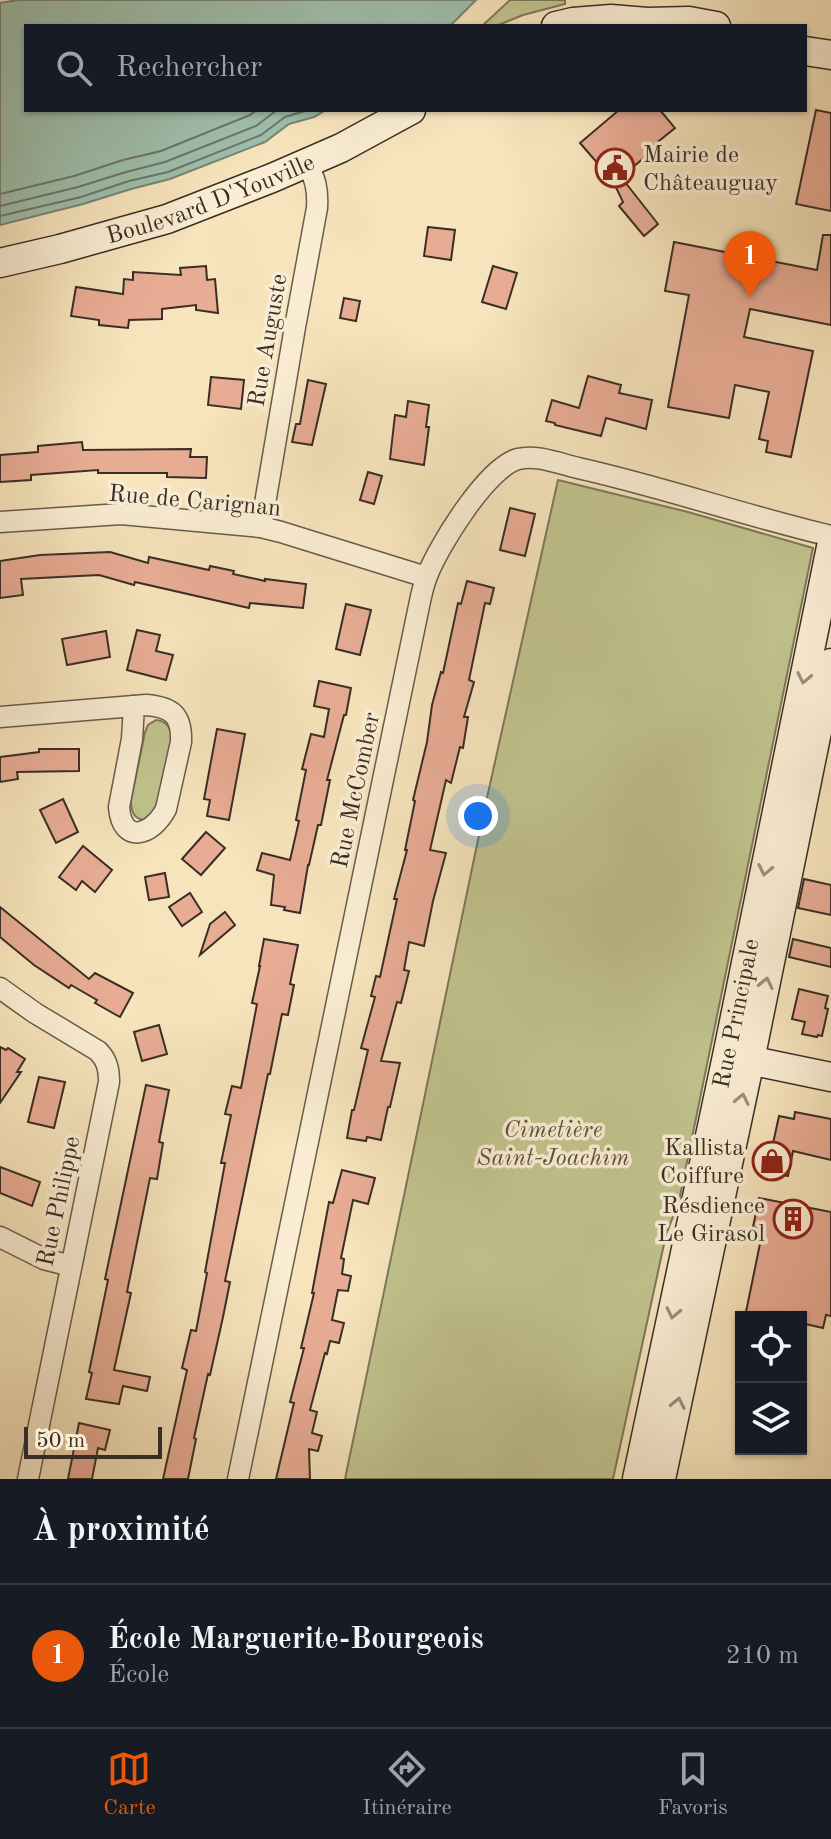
<!DOCTYPE html>
<html lang="fr">
<head>
<meta charset="utf-8">
<style>
  body { margin:0; font-family:"Old Standard TT",serif; background:#242831; color:#f1f3f6 }
  .controls { position:absolute; right:24px; bottom:24px; display:grid; overflow:hidden; border-radius:0px; box-shadow:0 2px 6px #0004 }
  .controls button { width:72px; height:72px; display:grid; place-items:center; padding:0; border:0; border-bottom:2px solid #363941; background:#171b24; color:#f1f3f6; font:40px sans-serif }
  .scale { position:absolute; left:24px; bottom:20px; width:138px; box-sizing:border-box; padding-left:8px; border:4px solid #392e26; border-top:0; font-size:22px; line-height:28px; white-space:nowrap; color:#392e26; -webkit-text-stroke:6px #faedd3; paint-order:stroke }
  .you { position:absolute; left:478px; top:816px; width:28px; height:28px; margin:-20px; border:6px solid #fff; border-radius:50%; background:#1a73e8; box-shadow:0 0 0 12px #1a73e833 }
  .badge { display:grid; place-items:center; width:52px; height:52px; border-radius:50%; background:#ea580c; color:#fff; font-size:26px; font-weight:700 }
  .pin { position:absolute; translate:-50% -66px; filter:drop-shadow(0 2px 4px #0008) }
  .pin::after { content:''; position:absolute; top:42px; width:28px; height:24px; background:inherit; clip-path:polygon(0 0,100% 0,50% 100%) }
  .list { margin:0; padding:0; list-style:none }
  h2 { display:flex; justify-content:space-between; align-items:center; height:104px; margin:0; padding:0 32px; font-size:34px }
  h2 small { font-size:26px; font-weight:400; color:#9ea1a6 }
  .list li { display:grid; grid-template-columns:52px 1fr auto; gap:24px; align-items:center; box-sizing:border-box; height:144px; padding:0 32px; border-top:2px solid #363941 }
  .list b { display:block; font-size:30px; white-space:nowrap }
  .list p { margin:0; font-size:26px; white-space:nowrap; color:#9ea1a6 }
  .list em { font-size:26px; font-style:normal; color:#9ea1a6 }
  .icon { flex:none; width:44px; height:44px; fill:none; stroke:currentColor; stroke-width:2; stroke-linecap:round; stroke-linejoin:round }
  .map { position:relative; flex:none; width:831px; height:1479px; overflow:hidden }
  .search { position:absolute; background:#171b24; box-shadow:0 2px 6px #0004; left:24px; right:24px; top:24px; height:88px; display:flex; align-items:center; gap:20px; box-sizing:border-box; padding:0 28px; border-radius:0px; color:#9ea1a6; font-size:30px }
  .sheet { height:248px; background:#171b24 }
  nav { display:flex; justify-content:space-around; align-items:center; box-sizing:border-box; height:112px; border-top:2px solid #363941; background:#171b24; font-size:22px; color:#9ea1a6 }
  nav a { display:grid; justify-items:center; gap:4px }
  nav .on { color:#ea580c }
  .map>svg:first-child { display:block }
</style>
</head>
<body>
<div class="map">
<svg width="831" height="1479" viewBox="0 0 831 1479">
  <rect width="100%" height="100%" fill="#f7e4bc"/>
  <filter id="stains"><feTurbulence type="fractalNoise" baseFrequency=".0025" numOctaves="4"/><feColorMatrix values="0 0 0 0 .2 0 0 0 0 .09 0 0 0 0 .02 0 0 0 .5 -.17"/></filter>
  <radialGradient id="worn" r=".72"><stop offset=".6" stop-color="#630" stop-opacity="0"/><stop offset="1" stop-color="#630" stop-opacity=".3"/></radialGradient>
  <g fill="#c1c38e" stroke="#7d785a" stroke-width="2">
    <path d="M 510,0 L 565,0 L 565,4 L 523,15 L 496,26 L 482,26 Z"/>
    <path d="M 558,480 L 688,512 L 813,548 L 679,1201 L 666,1235 L 613,1479 L 345,1479 L 484,811 Z"/>
    <path d="M 156,720 C 166,721 171,727 172,738 L 157,804 L 152,814 L 143,820 C 133,818 131,810 131,800 L 145,732 L 148,725 Z"/>
  </g>
  <path fill="#9ebfac" stroke="#768576" stroke-width="2" d="M 18,0 L 476,0 L 450,26 L 26,26 L 26,110 L 326,110 L 314,117 L 289,124 L 265,142 L 170,179 L 131,189 L 83,204 L 0,225 L 0,3 Z"/>
  <g fill="none" stroke-linecap="round" stroke-linejoin="round">
    <g stroke="#6c7669" stroke-width="2">
      <path d="M 0,194 L 74,176 L 123,160 L 161,151 L 250,115 L 257,110"/>
      <path d="M 0,206 L 78,187 L 126,172 L 165,162 L 256,126 L 277,110"/>
      <path d="M 0,216 L 81,197 L 129,181 L 168,172 L 261,135 L 285,117 L 308,110"/>
    </g>
  </g>
  <g fill="#e8ac95" stroke="#392e26" stroke-width="2">
    <path d="M 619,110 L 660,110 L 675,128 L 649,149 L 651,152 L 621,177 L 658,224 L 644,236 L 619,206 L 623,202 L 613,181 L 580,143 Z"/>
    <path d="M 816,110 L 831,113 L 831,211 L 796,204 Z"/>
    <path d="M 428,227 L 455,230 L 451,260 L 424,256 Z"/>
    <path d="M 823,235 L 831,235 L 831,325 L 750,309 L 744,337 L 813,351 L 791,457 L 766,452 L 768,441 L 759,439 L 769,392 L 735,385 L 729,418 L 668,407 L 689,295 L 665,291 L 674,242 L 817,270 Z"/>
    <path d="M 206,266 L 207,280 L 215,279 L 218,313 L 196,310 L 196,305 L 162,309 L 162,319 L 129,320 L 128,328 L 99,325 L 99,320 L 71,316 L 76,287 L 123,294 L 124,279 L 133,280 L 133,272 L 181,275 L 180,268 Z"/>
    <path d="M 493,266 L 517,273 L 506,309 L 482,302 Z"/>
    <path d="M 344,298 L 360,301 L 356,321 L 340,318 Z"/>
    <path d="M 588,376 L 621,385 L 619,393 L 652,400 L 646,429 L 606,418 L 601,436 L 555,425 L 555,423 L 546,421 L 552,400 L 579,408 Z"/>
    <path d="M 211,377 L 244,380 L 241,409 L 208,405 Z"/>
    <path d="M 308,380 L 326,384 L 312,445 L 292,442 L 296,424 L 300,424 Z"/>
    <path d="M 408,401 L 429,405 L 426,427 L 429,427 L 424,465 L 390,459 L 395,415 L 406,417 Z"/>
    <path d="M 82,442 L 83,450 L 191,449 L 190,457 L 207,457 L 206,478 L 167,477 L 167,473 L 98,473 L 98,470 L 31,475 L 31,480 L 0,482 L 0,455 L 38,452 L 38,446 Z"/>
    <path d="M 368,472 L 382,476 L 374,504 L 360,500 Z"/>
    <path d="M 510,508 L 535,514 L 525,556 L 500,550 Z"/>
    <path d="M 110,552 L 148,563 L 149,557 L 209,570 L 210,566 L 234,571 L 233,574 L 265,581 L 265,579 L 306,584 L 303,608 L 250,603 L 249,608 L 135,582 L 134,585 L 99,575 L 21,579 L 23,595 L 0,598 L 0,561 L 40,555 Z"/>
    <path d="M 467,581 L 494,588 L 490,604 L 485,603 L 469,680 L 474,682 L 464,717 L 468,717 L 463,748 L 460,747 L 451,783 L 446,780 L 430,850 L 446,853 L 433,901 L 424,946 L 409,942 L 404,970 L 409,971 L 401,1003 L 397,1002 L 381,1061 L 400,1063 L 390,1107 L 388,1107 L 381,1140 L 367,1137 L 366,1141 L 347,1138 L 352,1110 L 354,1110 L 368,1050 L 361,1048 L 375,997 L 371,996 L 376,976 L 380,977 L 397,899 L 394,899 L 407,850 L 405,850 L 415,801 L 413,800 L 427,742 L 432,705 L 441,672 L 443,673 L 458,603 L 461,604 Z"/>
    <path d="M 346,604 L 371,610 L 360,655 L 336,649 Z"/>
    <path d="M 137,630 L 160,635 L 156,651 L 173,655 L 166,680 L 127,670 Z"/>
    <path d="M 106,631 L 110,657 L 67,665 L 62,639 Z"/>
    <path d="M 319,681 L 351,688 L 346,715 L 344,715 L 327,780 L 330,780 L 321,825 L 318,825 L 309,865 L 308,865 L 300,913 L 284,910 L 285,907 L 271,905 L 274,875 L 257,870 L 262,853 L 290,860 L 299,821 L 296,820 L 306,770 L 302,769 L 311,734 L 324,737 L 329,709 L 314,706 Z"/>
    <path d="M 217,729 L 245,734 L 229,820 L 207,816 L 210,800 L 204,799 Z"/>
    <path d="M 39,749 L 79,749 L 79,771 L 17,772 L 18,779 L 0,782 L 0,757 L 39,752 Z"/>
    <path d="M 63,799 L 78,832 L 56,843 L 40,810 Z"/>
    <path d="M 206,832 L 225,848 L 201,875 L 182,859 Z"/>
    <path d="M 83,846 L 112,870 L 95,892 L 82,881 L 76,890 L 59,877 Z"/>
    <path d="M 165,873 L 169,897 L 149,900 L 145,877 Z"/>
    <path d="M 804,879 L 831,885 L 831,915 L 798,908 Z"/>
    <path d="M 190,893 L 202,912 L 182,926 L 169,907 Z"/>
    <path d="M 0,907 L 89,979 L 95,973 L 133,993 L 120,1017 L 95,1003 L 97,1000 L 71,985 L 69,988 L 34,965 L 0,937 Z"/>
    <path d="M 225,912 L 235,925 L 200,955 L 210,924 Z"/>
    <path d="M 264,939 L 298,945 L 290,984 L 294,985 L 288,1015 L 282,1014 L 270,1074 L 268,1074 L 225,1281 L 230,1282 L 223,1317 L 210,1375 L 208,1374 L 194,1438 L 196,1439 L 188,1479 L 163,1479 L 187,1370 L 182,1368 L 191,1330 L 196,1331 L 207,1273 L 205,1272 L 225,1163 L 221,1163 L 231,1115 L 225,1114 L 232,1086 L 241,1088 L 257,1004 L 252,1003 L 260,966 L 259,966 Z"/>
    <path d="M 793,939 L 831,948 L 831,967 L 789,957 Z"/>
    <path d="M 799,989 L 828,996 L 825,1008 L 828,1009 L 822,1036 L 818,1035 L 817,1037 L 802,1034 L 805,1022 L 792,1019 Z"/>
    <path d="M 159,1025 L 167,1054 L 142,1061 L 134,1032 Z"/>
    <path d="M 0,1047 L 6,1050 L 8,1048 L 25,1059 L 17,1072 L 21,1072 L 0,1103 Z"/>
    <path d="M 39,1077 L 65,1082 L 54,1128 L 28,1122 Z"/>
    <path d="M 146,1085 L 169,1090 L 159,1142 L 163,1143 L 157,1179 L 150,1178 L 127,1292 L 131,1293 L 114,1370 L 150,1377 L 147,1391 L 123,1386 L 119,1404 L 86,1399 L 92,1373 L 89,1372 L 108,1280 L 105,1279 Z"/>
    <path d="M 795,1112 L 831,1119 L 831,1160 L 793,1151 L 788,1176 L 767,1171 L 779,1116 L 794,1119 Z"/>
    <path d="M 0,1167 L 40,1182 L 32,1206 L 0,1193 Z"/>
    <path d="M 342,1170 L 375,1178 L 368,1204 L 353,1200 L 341,1258 L 344,1259 L 342,1274 L 351,1276 L 348,1291 L 338,1290 L 332,1320 L 344,1323 L 339,1343 L 330,1341 L 327,1354 L 325,1353 L 310,1410 L 317,1412 L 312,1433 L 322,1436 L 318,1451 L 309,1449 L 310,1479 L 276,1479 L 294,1403 L 290,1402 L 304,1348 L 301,1348 L 314,1293 L 312,1293 L 329,1202 L 333,1203 Z"/>
    <path d="M 759,1198 L 831,1212 L 831,1316 L 826,1315 L 823,1328 L 801,1323 L 801,1317 L 771,1317 L 746,1312 L 763,1229 L 753,1227 Z"/>
    <path d="M 79,1423 L 110,1430 L 105,1450 L 98,1448 L 92,1479 L 68,1479 Z"/>
  </g>
  <g fill="none" stroke-linecap="round" stroke-linejoin="round">
    <g stroke="#685c4c" stroke-width="23">
      <g id="street">
        <path d="M 0,522 L 121,514 L 261,527 L 281,532 L 426,577"/>
        <path d="M 261,527 L 295,327 L 317,208 C 318,191 316,178 306,163"/>
        <path d="M 146,705 C 172,707 182,715 181,742 L 166,809 C 152,836 122,845 119,807 L 132,739 L 134,706 Z"/>
        <path d="M 0,717 L 134,706"/>
        <path d="M 0,988 L 35,1013 L 98,1051 C 107,1060 109,1069 109,1082 L 28,1479"/>
        <path d="M 0,1237 L 44,1259 L 71,1266"/>
        <path d="M 238,1479 L 419,606 C 421,596 423,586 427,576 C 438,547 487,467 518,459 C 537,454 560,464 578,468 C 663,487 746,516 831,536"/>
      </g>
    </g>
    <g stroke="#392e26" stroke-width="31">
      <g id="secondary">
        <path d="M 556,26 L 573,22 L 611,19 L 647,22 L 689,21 L 716,26"/>
        <path d="M 805,51 L 831,55"/>
        <path id="s1" d="M 0,263 L 60,249 L 167,219 L 272,178 L 341,148 L 411,110"/>
        <path d="M 734,1057 L 831,1077"/>
        <path id="s2" d="M 637,1479 L 727,1056 L 831,547"/>
        <path d="M 661,1479 L 750,1060 L 831,663"/>
      </g>
    </g>
    <use href="#street" stroke="#faedd3" stroke-width="20"/>
    <use href="#secondary" stroke="#faedd3" stroke-width="28"/>
  </g>
  <defs><path id="oneway-chevron" d="M-2-3.5L2.5 0L-2 3.5" fill="none" stroke-width="1.6" stroke-linecap="round" stroke-linejoin="round" transform="scale(2)"/></defs>
  <g stroke="#9a8e7c">
    <use href="#oneway-chevron" transform="translate(804 678) rotate(102)"/>
    <use href="#oneway-chevron" transform="translate(765 870) rotate(102)"/>
    <use href="#oneway-chevron" transform="translate(766 983) rotate(-78)"/>
    <use href="#oneway-chevron" transform="translate(742 1099) rotate(-78)"/>
    <use href="#oneway-chevron" transform="translate(673 1313) rotate(102)"/>
    <use href="#oneway-chevron" transform="translate(678 1403) rotate(-78)"/>
  </g>
  <defs>
    <g id="civic-ring" transform="scale(2)"><circle r="9.5" fill="#faedd3" stroke="#8f2418" stroke-width="1.5"/><path d="M-.6-6.5H3V-4.5H.6V-3L4-1V1h2V6H-6V1h2V-1L-.6-3ZM-1.2 2.5V6h2.4V2.5Z" fill="#8f2418"/></g>
    <g id="shop-ring" transform="scale(2)"><circle r="9.5" fill="#faedd3" stroke="#8f2418" stroke-width="1.5"/><path d="M-5-2.5h2.3a2.7 3.5 0 0 1 5.4 0H5L5.5 6h-11ZM-1.5-2.5h3a1.5 2.3 0 0 0-3 0Z" fill="#8f2418"/></g>
    <g id="building-ring" transform="scale(2)"><circle r="9.5" fill="#faedd3" stroke="#8f2418" stroke-width="1.5"/><path d="M-4-6H4V6H1V3H-1V6H-4ZM-2.5-4.3h1.7v1.8h-1.7ZM.8-4.3h1.7v1.8H.8ZM-2.5-1h1.7V.8h-1.7ZM.8-1h1.7V.8H.8Z" fill="#8f2418"/></g>
  </defs>
  <g fill-rule="evenodd">
    <use href="#civic-ring" x="615" y="168"/>
    <use href="#shop-ring" x="772" y="1161"/>
    <use href="#building-ring" x="793" y="1219"/>
  </g>
  <g text-anchor="middle" stroke-width="7" stroke-linejoin="round" paint-order="stroke">
    <g font-size="24" fill="#392e26" stroke="#faedd3" text-anchor="end">
      <text x="643" y="162" text-anchor="start">Mairie de<tspan x="643" dy="28">Châteauguay</tspan></text>
      <text x="744" y="1155">Kallista<tspan x="744" dy="28">Coiffure</tspan></text>
      <text x="765" y="1213">Résdience<tspan x="765" dy="28">Le Girasol</tspan></text>
    </g>
    <g font-size="24" fill="#392e26" stroke="#faedd3">
      <text dy="8" stroke="none"><textPath href="#s1" startOffset="220">Boulevard D'Youville</textPath></text>
      <text transform="translate(267 340) rotate(-80)" y="8">Rue Auguste</text>
      <text transform="translate(195 500) rotate(5)" y="8">Rue de Carignan</text>
      <text transform="translate(355 790) rotate(-78)" y="8">Rue McComber</text>
      <text dy="8" stroke="none"><textPath href="#s2" startOffset="476">Rue Principale</textPath></text>
      <text transform="translate(58 1201) rotate(-78)" y="8">Rue Philippe</text>
    </g>
    <g font-size="24" font-style="italic" fill="#5b5340" stroke="#faedd3">
      <text x="553" y="1137">Cimetière<tspan x="553" dy="28">Saint-Joachim</tspan></text>
    </g>
  </g>
  <rect width="100%" height="100%" filter="url(#stains)"/>
  <rect width="100%" height="100%" fill="url(#worn)"/>
</svg>
<div class="controls">
<button><svg class="icon" aria-label="locate" viewBox="0 0 24 24"><circle cx="12" cy="12" r="6"/><path d="M12 2v4M12 18v4M2 12h4M18 12h4"/></svg></button>
<button><svg class="icon" aria-label="layers" viewBox="0 0 24 24"><path d="M12 4l9 5-9 5-9-5zM3 14l9 5 9-5"/></svg></button>
</div>
<div class="scale">50 m</div>
<div class="you"></div>
<div class="pin badge" style="left:750px;top:297px">1</div>
<div class="search"><svg class="icon" aria-label="search" viewBox="0 0 24 24"><circle cx="10" cy="10" r="6"/><path d="M15 15l6 6"/></svg>Rechercher</div>
</div>
<section class="sheet">
<h2>À proximité<small></small></h2>
<ul class="list">
<li><span class="badge">1</span><div><b>École Marguerite-Bourgeois</b><p>École</p></div><em>210 m</em></li>
</ul>
</section>
<nav>
<a class="on"><svg class="icon" aria-label="map" viewBox="0 0 24 24"><path d="M3 6l6-2 6 2 6-2v14l-6 2-6-2-6 2zM9 4v14M15 6v14"/></svg>Carte</a>
<a><svg class="icon" aria-label="directions" viewBox="0 0 24 24"><path d="M12 3l9 9-9 9-9-9zM9 14v-3h6M13 9l2 2-2 2"/></svg>Itinéraire</a>
<a><svg class="icon" aria-label="saved" viewBox="0 0 24 24"><path d="M7 4h10v16l-5-4-5 4z"/></svg>Favoris</a>
</nav>
</body>
</html>
